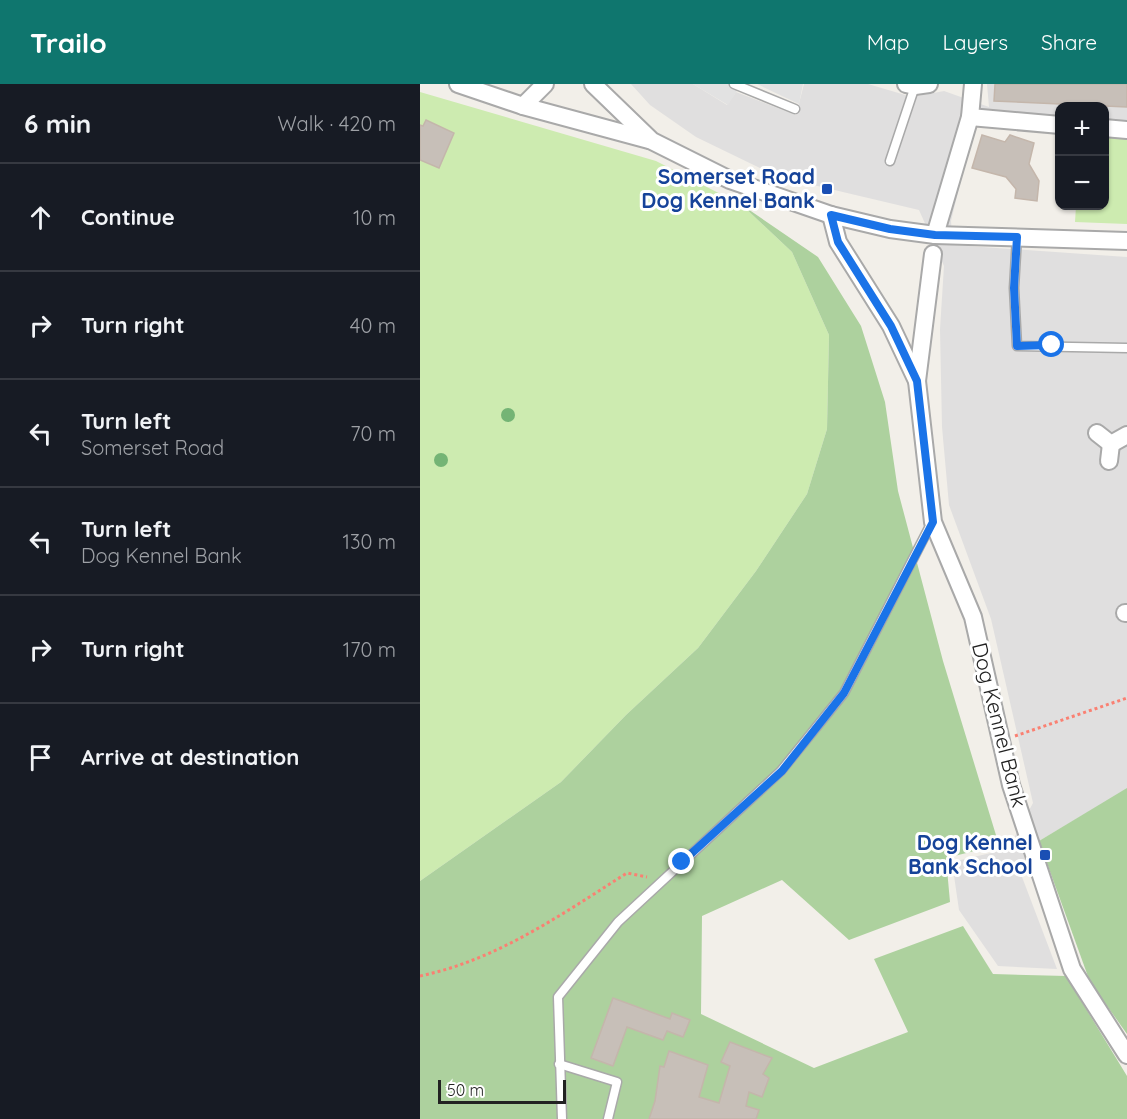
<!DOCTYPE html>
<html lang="en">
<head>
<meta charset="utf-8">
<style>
  body { margin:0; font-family:Quicksand,sans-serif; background:#20242c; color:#f1f3f6 }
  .controls { position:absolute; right:18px; top:18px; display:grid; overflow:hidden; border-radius:12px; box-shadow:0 2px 4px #0004 }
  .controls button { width:54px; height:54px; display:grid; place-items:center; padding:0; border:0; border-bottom:2px solid #363941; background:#171b24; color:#f1f3f6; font:30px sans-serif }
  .scale { position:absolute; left:18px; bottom:15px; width:128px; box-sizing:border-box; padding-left:6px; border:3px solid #222; border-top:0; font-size:16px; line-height:21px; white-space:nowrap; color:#222; -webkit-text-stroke:4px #fff; paint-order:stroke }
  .stop { position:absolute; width:18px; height:18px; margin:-14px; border:4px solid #1a73e8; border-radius:50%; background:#fff }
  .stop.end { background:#1a73e8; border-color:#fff; box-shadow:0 2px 6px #0008 }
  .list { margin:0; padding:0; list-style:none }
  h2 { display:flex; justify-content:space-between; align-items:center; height:78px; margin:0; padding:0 24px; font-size:26px }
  h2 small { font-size:20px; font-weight:400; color:#9ea1a6 }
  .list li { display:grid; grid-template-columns:39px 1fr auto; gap:18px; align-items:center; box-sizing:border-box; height:108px; padding:0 24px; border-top:2px solid #363941 }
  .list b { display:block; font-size:22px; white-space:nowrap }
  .list p { margin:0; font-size:20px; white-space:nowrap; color:#9ea1a6 }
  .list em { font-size:20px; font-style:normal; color:#9ea1a6 }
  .icon { flex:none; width:33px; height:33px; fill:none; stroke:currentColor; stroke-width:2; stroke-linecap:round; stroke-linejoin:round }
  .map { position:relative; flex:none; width:707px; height:1035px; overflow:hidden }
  header { display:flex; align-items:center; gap:36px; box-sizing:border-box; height:84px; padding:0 30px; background:#0f766e; color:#fff }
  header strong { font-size:28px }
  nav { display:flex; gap:33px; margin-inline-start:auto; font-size:21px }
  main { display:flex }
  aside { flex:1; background:#171b24 }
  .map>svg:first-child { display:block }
</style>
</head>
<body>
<header>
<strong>Trailo</strong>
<nav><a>Map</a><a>Layers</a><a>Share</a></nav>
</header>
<main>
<aside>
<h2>6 min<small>Walk · 420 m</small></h2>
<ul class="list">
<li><svg class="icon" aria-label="ahead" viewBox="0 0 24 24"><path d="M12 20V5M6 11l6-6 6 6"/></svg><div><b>Continue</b></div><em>10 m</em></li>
<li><svg class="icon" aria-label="right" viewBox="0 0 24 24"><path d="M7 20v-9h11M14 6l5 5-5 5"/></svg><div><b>Turn right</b></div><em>40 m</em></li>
<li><svg class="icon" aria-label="left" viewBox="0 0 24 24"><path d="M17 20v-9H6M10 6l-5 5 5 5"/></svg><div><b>Turn left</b><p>Somerset Road</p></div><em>70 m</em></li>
<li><svg class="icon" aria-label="left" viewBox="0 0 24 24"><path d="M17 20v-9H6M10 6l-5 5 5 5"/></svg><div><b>Turn left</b><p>Dog Kennel Bank</p></div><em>130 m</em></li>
<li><svg class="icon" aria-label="right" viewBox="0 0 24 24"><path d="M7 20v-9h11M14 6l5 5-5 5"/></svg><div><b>Turn right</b></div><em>170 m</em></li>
<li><svg class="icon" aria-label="arrive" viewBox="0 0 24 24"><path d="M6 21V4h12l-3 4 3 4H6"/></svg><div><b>Arrive at destination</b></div></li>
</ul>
</aside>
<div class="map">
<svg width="707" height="1035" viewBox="0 0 707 1035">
  <rect width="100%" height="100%" fill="#f2efe9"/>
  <path fill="#e0dfdf" d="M 211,0 L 273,0 L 307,21 L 316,8 L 376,31 L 384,0 L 448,0 L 492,13 L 524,7 L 569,23 L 567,0 L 707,0 L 707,55 L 685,53 L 684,22 L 640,22 L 639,49 L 554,42 L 531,137 L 533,161 L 707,173 L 707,705 L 619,757 L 599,785 L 637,885 L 578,882 L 539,826 L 532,778 L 588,765 L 613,719 L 571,535 L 529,421 L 522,343 L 520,245 L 524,182 L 499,126 L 389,100 L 346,87 L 276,53 L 230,21 Z"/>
  <g fill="#cdebb0">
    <path d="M 0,8 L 236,77 L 322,121 L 372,168 L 409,251 L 407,345 L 387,410 L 336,487 L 278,564 L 206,631 L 141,698 L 0,797 Z"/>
    <path d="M 685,50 L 707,52 L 707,140 L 655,138 L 656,122 L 684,122 Z"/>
  </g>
  <g fill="#add19e">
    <path d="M 322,121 L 398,173 L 441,242 L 465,318 L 478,407 L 523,577 L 579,761 L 526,774 L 530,818 L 429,856 L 362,796 L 282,832 L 281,930 L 394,984 L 488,948 L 454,875 L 543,842 L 573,890 L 646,892 L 707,992 L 707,1035 L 0,1035 L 0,797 L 141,698 L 206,631 L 278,564 L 336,487 L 387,410 L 407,345 L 409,251 L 372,168 Z"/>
    <path d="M 707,704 L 707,950 L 670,898 L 619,757 Z"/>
  </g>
  <g fill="#e2e2e2">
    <path d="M 273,0 L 314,0 L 320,2 L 308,21 Z"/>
    <path d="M 337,0 L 383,0 L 379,20 Z"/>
  </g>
  <g fill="#c7bfb8" stroke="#c4b6ab" stroke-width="1.5">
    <path d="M 575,0 L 707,0 L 707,23 L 574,17 Z"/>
    <path d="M 6,36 L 34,49 L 19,84 L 0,76 L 0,41 L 3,42 Z"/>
    <path d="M 562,51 L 585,58 L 590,51 L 614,59 L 609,80 L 619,97 L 617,117 L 595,114 L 596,105 L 586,93 L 552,84 Z"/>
    <path d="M 193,914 L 250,935 L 252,929 L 270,936 L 263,953 L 247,947 L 243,956 L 207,943 L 193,982 L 171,974 Z"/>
    <path d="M 310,958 L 352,974 L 343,990 L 349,994 L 342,1013 L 329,1008 L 326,1022 L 339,1026 L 336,1035 L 229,1035 L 235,1017 L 240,982 L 244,983 L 249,967 L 288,981 L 279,1013 L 299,1019 L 310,982 L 301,978 Z"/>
  </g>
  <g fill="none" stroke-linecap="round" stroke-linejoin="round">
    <g stroke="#a9a9a9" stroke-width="11">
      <g id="lane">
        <path d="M 314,0 L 375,25"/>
        <path d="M 470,77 L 495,2"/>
        <path d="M 597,153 L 594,204 L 597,262 L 707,264"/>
        <path d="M 139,980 L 197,998 L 188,1035"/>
        <path d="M 142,1035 L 138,913 L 198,838 L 361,687 L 424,609 L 512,438"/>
      </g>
    </g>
    <g stroke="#a9a9a9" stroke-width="20">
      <g id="street">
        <path d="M 38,0 L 103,22 L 229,56"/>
        <path d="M 173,0 L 232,57 L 310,96 L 411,131 L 470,145 L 515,151 L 707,157"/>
        <path d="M 486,0 L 495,2 L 509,0"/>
        <path d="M 103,22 L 125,0"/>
        <path d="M 550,33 L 640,41"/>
        <path d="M 684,44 L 707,46"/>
        <path d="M 411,131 L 418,158 L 471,242 L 497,297 L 513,438 L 553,533 L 591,701 L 652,885 L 707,971"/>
        <path d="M 515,151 L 550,33 L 553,0"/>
        <path d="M 497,297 L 513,170"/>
        <path d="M 677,349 L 691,360 L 707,351"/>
        <path d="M 689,377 L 691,360"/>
        <path d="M 705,529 L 707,529"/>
      </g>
    </g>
    <g stroke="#fa8072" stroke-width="3" stroke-dasharray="3 3" stroke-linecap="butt">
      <path d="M 595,652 L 707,614"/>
      <path d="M 0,892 C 77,876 142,830 207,789 L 227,793"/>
    </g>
    <use href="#lane" stroke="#fff" stroke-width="8"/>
    <use href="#street" stroke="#fff" stroke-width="16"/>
  </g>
  <g fill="#74b475">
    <circle cx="88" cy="331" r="7"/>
    <circle cx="21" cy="376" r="7"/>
  </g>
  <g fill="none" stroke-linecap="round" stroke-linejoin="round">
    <path stroke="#1a73e8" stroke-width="8" d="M 262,778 L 362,687 L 424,609 L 513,438 L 497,297 L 471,242 L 418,158 L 411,131 L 470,145 L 515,151 L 597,153 L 594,204 L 597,262 L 632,261"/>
  </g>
  <g fill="#1a4fb4" stroke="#fff" stroke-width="2">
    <rect x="401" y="99" width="12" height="12" rx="3"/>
    <rect x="619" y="765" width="12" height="12" rx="3"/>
  </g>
  <g text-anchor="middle" stroke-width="6" stroke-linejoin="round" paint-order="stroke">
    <g font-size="21" font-weight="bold" fill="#164399" stroke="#fff" text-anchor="end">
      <text x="395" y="100">Somerset Road<tspan x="395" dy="24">Dog Kennel Bank</tspan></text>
      <text x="613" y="766">Dog Kennel<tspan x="613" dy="24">Bank School</tspan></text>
    </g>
    <g font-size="21" fill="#222" stroke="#fff">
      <text transform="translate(579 641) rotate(76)" y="7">Dog Kennel Bank</text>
    </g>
  </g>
</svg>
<div class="controls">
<button>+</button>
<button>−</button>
</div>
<div class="scale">50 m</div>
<div class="stop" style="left:632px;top:261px"></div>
<div class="stop end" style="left:262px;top:778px"></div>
</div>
</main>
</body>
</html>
